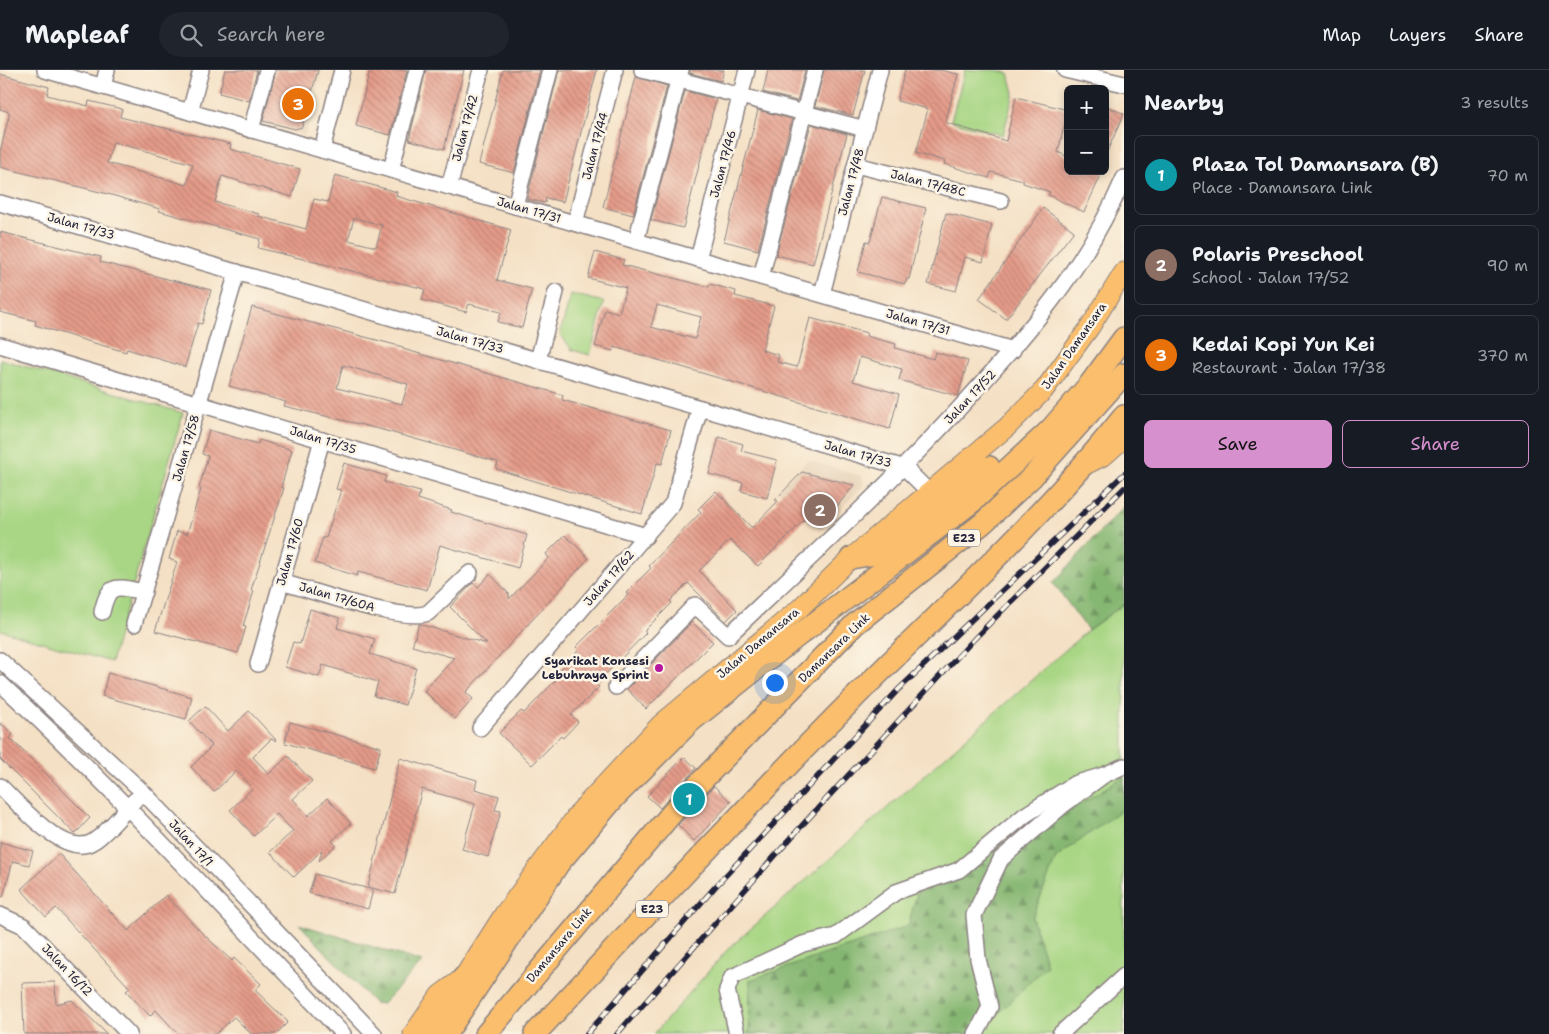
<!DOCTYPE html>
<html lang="en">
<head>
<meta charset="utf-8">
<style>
  body { margin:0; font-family:"Shantell Sans",sans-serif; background:#20242c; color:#f1f3f6 }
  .controls { position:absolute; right:15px; top:15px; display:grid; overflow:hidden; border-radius:8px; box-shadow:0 2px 8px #0003 }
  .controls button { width:45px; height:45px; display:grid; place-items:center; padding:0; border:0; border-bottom:1px solid #363941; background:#171b24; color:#f1f3f6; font:25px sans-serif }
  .you { position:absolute; left:774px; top:612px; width:18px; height:18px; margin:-12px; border:4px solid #fff; border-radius:50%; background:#1a73e8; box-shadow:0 0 0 8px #1a73e833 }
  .badge { display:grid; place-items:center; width:32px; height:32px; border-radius:50%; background:#d690ce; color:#fff; font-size:16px; font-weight:700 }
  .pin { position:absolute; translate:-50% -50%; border:2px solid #fff; box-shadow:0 1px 5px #0006 }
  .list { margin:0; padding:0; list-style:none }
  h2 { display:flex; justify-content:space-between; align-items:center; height:65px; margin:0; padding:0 20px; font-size:21px }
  h2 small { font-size:16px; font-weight:400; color:#9ea1a6 }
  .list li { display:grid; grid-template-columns:32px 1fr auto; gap:15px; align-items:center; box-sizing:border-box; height:80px; margin:0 10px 10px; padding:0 10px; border:1px solid #363941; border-radius:8px }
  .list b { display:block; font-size:19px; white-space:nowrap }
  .list p { margin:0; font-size:16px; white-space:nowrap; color:#9ea1a6 }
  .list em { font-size:16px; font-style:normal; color:#9ea1a6 }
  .actions { display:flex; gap:10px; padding:15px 20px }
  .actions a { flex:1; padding:11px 0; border:1px solid #d690ce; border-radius:8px; text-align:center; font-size:18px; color:#d690ce }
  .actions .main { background:#d690ce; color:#111 }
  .icon { flex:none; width:28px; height:28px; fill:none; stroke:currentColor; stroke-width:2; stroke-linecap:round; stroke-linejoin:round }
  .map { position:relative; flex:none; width:1124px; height:964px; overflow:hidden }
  header { display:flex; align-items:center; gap:30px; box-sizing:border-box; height:70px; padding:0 25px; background:#171b24; border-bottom:1px solid #363941 }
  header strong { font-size:24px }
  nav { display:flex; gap:28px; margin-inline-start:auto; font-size:18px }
  .search { width:350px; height:45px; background:#20242c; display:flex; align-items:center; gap:12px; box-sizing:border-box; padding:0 18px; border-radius:28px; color:#9ea1a6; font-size:19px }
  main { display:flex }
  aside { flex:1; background:#171b24 }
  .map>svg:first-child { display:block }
</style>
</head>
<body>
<header>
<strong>Mapleaf</strong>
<div class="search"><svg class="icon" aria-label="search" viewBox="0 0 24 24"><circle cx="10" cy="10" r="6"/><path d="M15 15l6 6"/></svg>Search here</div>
<nav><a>Map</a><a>Layers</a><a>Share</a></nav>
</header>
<main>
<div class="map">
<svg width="1124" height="964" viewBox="0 0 1124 964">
  <defs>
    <pattern id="forest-firs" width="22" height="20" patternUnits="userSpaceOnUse" patternTransform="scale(1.25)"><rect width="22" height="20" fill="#86b772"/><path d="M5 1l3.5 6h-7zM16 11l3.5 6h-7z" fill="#6d945f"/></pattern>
    <pattern id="building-back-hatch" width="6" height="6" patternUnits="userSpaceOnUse" patternTransform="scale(1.25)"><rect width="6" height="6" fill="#e59b89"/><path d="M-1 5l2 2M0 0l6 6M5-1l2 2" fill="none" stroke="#b97e71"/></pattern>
  </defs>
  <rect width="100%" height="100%" fill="#fcf5e5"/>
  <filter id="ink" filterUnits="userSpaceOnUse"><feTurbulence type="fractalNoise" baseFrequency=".02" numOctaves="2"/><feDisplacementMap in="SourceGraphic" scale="10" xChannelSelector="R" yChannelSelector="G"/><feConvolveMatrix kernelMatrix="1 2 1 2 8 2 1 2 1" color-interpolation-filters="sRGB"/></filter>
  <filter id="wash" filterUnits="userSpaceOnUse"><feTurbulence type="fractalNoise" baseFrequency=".0096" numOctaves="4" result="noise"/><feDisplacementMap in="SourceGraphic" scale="20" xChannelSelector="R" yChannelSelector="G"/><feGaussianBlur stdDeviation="1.12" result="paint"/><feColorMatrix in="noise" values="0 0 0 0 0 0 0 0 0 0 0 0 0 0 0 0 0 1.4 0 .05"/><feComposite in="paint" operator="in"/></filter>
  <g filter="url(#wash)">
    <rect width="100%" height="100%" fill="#f4e0c4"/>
    <g fill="#e6d0b6">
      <path d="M 272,0 L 322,0 L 305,65 L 258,53 Z"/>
      <path d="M 808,390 L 861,406 L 864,415 L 820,460 L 778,420 Z"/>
    </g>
    <g fill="#a8d684" stroke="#657c60">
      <path d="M 965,0 L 996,0 L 1009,3 L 1014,23 L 1003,65 L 951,51 Z"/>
      <path d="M 571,224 L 604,232 L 590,285 L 572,280 L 560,264 Z"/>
      <path d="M 0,289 L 183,343 L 111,592 L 0,560 Z"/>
      <path d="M 1124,534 L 1124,964 L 654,964 L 728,879 L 1088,560 Z"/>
    </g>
    <g fill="url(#forest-firs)" stroke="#546c56">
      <path d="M 1124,436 L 1124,534 L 1088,560 L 1053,513 Z"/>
      <path d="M 1124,706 L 1124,738 L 1056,788 L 1032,848 L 1047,895 L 985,957 L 980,964 L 749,964 L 750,910 L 908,856 L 918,820 L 1018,755 L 1059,748 Z"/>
      <path d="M 299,854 L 422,892 L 383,934 L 374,933 Z"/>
    </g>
    <g id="blocks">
      <g fill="url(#building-back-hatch)" fill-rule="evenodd">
        <path d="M 225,0 L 257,0 L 249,31 L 219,23 Z"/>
        <path d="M 276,0 L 318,0 L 302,57 L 295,59 L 263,51 Z"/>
        <path d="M 370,0 L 407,0 L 390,65 L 356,56 Z"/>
        <path d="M 426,0 L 464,0 L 444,79 L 409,70 Z"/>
        <path d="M 503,0 L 540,0 L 514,103 L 479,94 Z"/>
        <path d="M 559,0 L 597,0 L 563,132 L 546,128 L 545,133 L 527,129 Z"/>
        <path d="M 690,0 L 724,0 L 721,11 L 690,3 Z"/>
        <path d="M 768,0 L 805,0 L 797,31 L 763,22 Z"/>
        <path d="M 824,0 L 865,0 L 853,45 L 815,36 Z"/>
        <path d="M 905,0 L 940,0 L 958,4 L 946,50 L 947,53 L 1006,71 L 1016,27 L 1068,40 L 1058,82 L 1068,87 L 1068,101 L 1103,101 L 1084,142 L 1048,125 L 1050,122 L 1023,113 L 1023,110 L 991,102 L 989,108 L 944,94 L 945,91 L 916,83 L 928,39 L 897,31 Z"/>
        <path d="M 0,4 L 49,17 L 47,25 L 88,36 L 89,31 L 122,39 L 120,47 L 231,74 L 230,79 L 300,99 L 292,127 L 222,106 L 215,132 L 259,144 L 258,146 L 306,159 L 314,129 L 328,132 L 335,105 L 397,122 L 396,126 L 511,160 L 497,210 L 532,219 L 522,258 L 498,252 L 501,242 L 469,234 L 466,242 L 422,230 L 425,219 L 258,178 L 260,169 L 159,141 L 160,139 L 108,124 L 0,97 L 0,82 L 9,46 L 9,42 L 0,39 ZM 113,72 L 193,94 L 187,115 L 107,93 ZM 354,148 L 382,155 L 376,177 L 348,170 Z"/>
        <path d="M 636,7 L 667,16 L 633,145 L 603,137 Z"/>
        <path d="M 685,21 L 716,29 L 683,158 L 651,150 Z"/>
        <path d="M 1105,35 L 1124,44 L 1105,86 Z"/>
        <path d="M 758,40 L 792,49 L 758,180 L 724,171 Z"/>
        <path d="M 811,54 L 847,64 L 813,194 L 776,185 Z"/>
        <path d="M 882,127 L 926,138 L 909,209 L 907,209 L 905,214 L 858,202 L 866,171 L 870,172 Z"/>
        <path d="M 1043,138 L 1074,161 L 1006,249 L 979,229 Z"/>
        <path d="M 946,143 L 992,155 L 983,192 L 965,187 L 956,221 L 928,214 Z"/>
        <path d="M 0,162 L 101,187 L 100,192 L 211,220 L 202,254 L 198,253 L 185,297 L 127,279 L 126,282 L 87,271 L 35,255 L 36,251 L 0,242 Z"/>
        <path d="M 595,182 L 624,190 L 622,195 L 709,217 L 710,214 L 736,221 L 735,226 L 774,236 L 762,280 L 779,285 L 777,292 L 797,297 L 810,248 L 867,263 L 866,266 L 896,274 L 895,278 L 933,289 L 935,282 L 968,291 L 958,326 L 899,310 L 902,299 L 860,287 L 853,311 L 899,324 L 890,359 L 655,289 L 614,277 L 613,281 L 595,276 L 605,239 L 619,243 L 626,218 L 588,208 ZM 657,235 L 701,247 L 695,269 L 651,257 Z"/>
        <path d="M 252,237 L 403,277 L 403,279 L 563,325 L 562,330 L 671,360 L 662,394 L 657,393 L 642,444 L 496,399 L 498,392 L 379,359 L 284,336 L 286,332 L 229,316 ZM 343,295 L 408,314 L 402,334 L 337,318 Z"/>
        <path d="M 209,360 L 258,374 L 259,370 L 292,380 L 281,417 L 284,418 L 251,520 L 254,521 L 243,556 L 246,557 L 238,583 L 155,561 L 177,492 L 169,489 L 177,461 L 187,464 L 201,419 L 199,418 L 208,386 L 202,384 Z"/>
        <path d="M 719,367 L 743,374 L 741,381 L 777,390 L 767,428 L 741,421 L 743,413 L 709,404 Z"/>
        <path d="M 344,393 L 386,406 L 384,412 L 420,422 L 418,429 L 452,440 L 451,442 L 527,465 L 518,498 L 440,475 L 427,520 L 358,502 L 357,506 L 315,493 L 323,467 L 326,468 L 341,420 L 336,419 Z"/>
        <path d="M 802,402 L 854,415 L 824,453 L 812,442 L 758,496 L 730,470 L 699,501 L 737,540 L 726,551 L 688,513 L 670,531 L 672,533 L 644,561 L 646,563 L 596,614 L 599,617 L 571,645 L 578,652 L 563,668 L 561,666 L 532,695 L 499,663 L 521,641 L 524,643 L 556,610 L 553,607 L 579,580 L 576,577 L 628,525 L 626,523 L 651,498 L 649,496 L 701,442 L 698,439 L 716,421 L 751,457 L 753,457 L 778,431 L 775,430 Z"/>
        <path d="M 565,465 L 589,488 L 466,622 L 473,629 L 455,649 L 424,621 L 454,588 L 412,576 L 419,554 L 487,574 L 450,537 L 473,513 L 478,517 L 490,504 L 509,524 L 509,529 L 549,488 L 546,484 Z"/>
        <path d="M 310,539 L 340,548 L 337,558 L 375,569 L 370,584 L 416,598 L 405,635 L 374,626 L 378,612 L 323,595 L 319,607 L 285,597 L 293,572 L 300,574 Z"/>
        <path d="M 692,552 L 713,572 L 646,639 L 627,619 Z"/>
        <path d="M 108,603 L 192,627 L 186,649 L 102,626 Z"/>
        <path d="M 205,636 L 228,661 L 249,641 L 277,671 L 271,669 L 253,687 L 269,704 L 288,686 L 312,711 L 293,729 L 308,746 L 327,728 L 351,753 L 332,771 L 336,775 L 319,791 L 322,780 L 294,807 L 270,782 L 293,761 L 277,744 L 254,766 L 230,740 L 253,718 L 236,701 L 214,722 L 191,697 L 212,676 L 189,651 Z"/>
        <path d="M 290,652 L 381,677 L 375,698 L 285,673 Z"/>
        <path d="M 0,653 L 13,664 L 10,668 L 90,748 L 75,764 L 0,689 Z"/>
        <path d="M 684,687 L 696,698 L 660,738 L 647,726 Z"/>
        <path d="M 400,688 L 477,710 L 475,719 L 499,726 L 495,740 L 501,741 L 488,787 L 462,779 L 475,734 L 422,719 L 395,824 L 368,817 Z"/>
        <path d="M 714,716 L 731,732 L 694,771 L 678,755 Z"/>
        <path d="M 0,772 L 33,781 L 29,795 L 13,791 L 3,827 L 0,826 Z"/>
        <path d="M 59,784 L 128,861 L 166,825 L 201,862 L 232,891 L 234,888 L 261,914 L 255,920 L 288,952 L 276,964 L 251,964 L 234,947 L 216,964 L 178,964 L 156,940 L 150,946 L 126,921 L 130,918 L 56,838 L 46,847 L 21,819 Z"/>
        <path d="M 315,804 L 373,820 L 368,839 L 309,823 Z"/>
        <path d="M 55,912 L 56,934 L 72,930 L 107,964 L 24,964 L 22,913 Z"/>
      </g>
    </g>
  </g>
  <g filter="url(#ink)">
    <use href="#blocks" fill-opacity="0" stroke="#8b8180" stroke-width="1"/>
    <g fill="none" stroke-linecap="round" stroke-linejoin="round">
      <g stroke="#8b8180" stroke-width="18">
        <g id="minor">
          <path d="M 45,0 L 1013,280"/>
          <path d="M 642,0 L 865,59"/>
          <path d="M 1065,0 L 1124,14"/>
          <path d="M 103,17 L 107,0"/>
          <path d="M 190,42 L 201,0"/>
          <path d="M 251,60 L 267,0"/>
          <path d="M 322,80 L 342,0"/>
          <path d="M 856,95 L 1001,131"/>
          <path d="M 391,100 L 417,0"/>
          <path d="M 449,117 L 481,0"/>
          <path d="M 0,133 L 905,398 L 930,423"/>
          <path d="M 515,136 L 550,0"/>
          <path d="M 575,153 L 615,0"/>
          <path d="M 636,171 L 681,0"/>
          <path d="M 698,189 L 747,0"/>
          <path d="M 761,207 L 815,0"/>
          <path d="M 822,224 L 880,0"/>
          <path d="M 0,275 L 646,466"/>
          <path d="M 538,290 L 556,222"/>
          <path d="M 281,512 C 311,520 404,553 428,543 L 470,503"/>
          <path d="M 102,542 C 109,511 117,517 144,522"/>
          <path d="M 134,554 L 237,202"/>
          <path d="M 0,590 L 143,722 L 374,964"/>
          <path d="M 258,594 L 322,370"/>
          <path d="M 0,613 C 120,724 230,846 343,964"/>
          <path d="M 616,617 L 695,535 L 728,566 C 809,489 890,414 965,332 C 1030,261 1086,197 1124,108"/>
          <path d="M 480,658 L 673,433 L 700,338"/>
          <path d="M 0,716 C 18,733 66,791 94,771 C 109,761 122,743 135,730"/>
          <path d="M 0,845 L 24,856 L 129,964"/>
          <path d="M 737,964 L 727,920 L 732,907 L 803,874 L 836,866 L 896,822 L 959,800 L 1025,745 L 1074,714 L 1104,705"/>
          <path d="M 976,964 L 990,937 L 978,889 L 974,845 L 1001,789 L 1062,736 L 1104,705 L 1124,696"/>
          <path d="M 1060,964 L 1124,906"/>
        </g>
      </g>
      <g stroke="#8b8180" stroke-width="21">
        <g id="major">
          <path d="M 1085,395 L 1105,385 L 1124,368"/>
          <path d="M 413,964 L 440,925 L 463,908 L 504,844 L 581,740 L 661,654 L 800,538 L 851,488 L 1007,357 L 1044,320 L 1090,257 L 1124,202"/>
        </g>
      </g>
      <g stroke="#8b8180" stroke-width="24">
        <g id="highway">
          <path d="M 851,488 L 875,484 L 888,475 L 989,397"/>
          <path d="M 428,964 L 449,935 L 463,908"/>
          <path d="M 446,964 L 559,793 L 615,727 L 690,652 L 790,572 L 972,432 L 1050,360 L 1090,314 L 1124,268"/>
          <path d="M 486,964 L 683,730 L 855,554 L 983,453 L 1032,407 L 1124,304"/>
          <path d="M 535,964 C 640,851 745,738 854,628 C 946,536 1043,448 1124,346"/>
        </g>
      </g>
      <use href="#minor" stroke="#fff" stroke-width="15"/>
      <use href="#major" stroke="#fabe6d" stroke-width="19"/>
      <use href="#highway" stroke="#fabe6d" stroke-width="21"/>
      <g stroke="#22223b" stroke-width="5.5">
        <g id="rail">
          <path d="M 587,964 L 715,817 L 898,620 L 1124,404"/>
          <path d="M 617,964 L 806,751 L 975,568 L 1124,418"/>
        </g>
      </g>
      <use href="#rail" stroke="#fcf5e5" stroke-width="4" stroke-dasharray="11" stroke-linecap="butt"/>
    </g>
  </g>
  <circle fill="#b5179e" stroke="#fcf5e5" stroke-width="2" cx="659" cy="598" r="5"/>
  <g text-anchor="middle" stroke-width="5" stroke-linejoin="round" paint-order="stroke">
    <g fill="#fcf5e5" stroke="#63616e" stroke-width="1">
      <rect x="948" y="459.5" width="32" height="17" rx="4"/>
      <rect x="636" y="830.5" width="32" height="17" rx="4"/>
    </g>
    <g font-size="11" font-weight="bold" fill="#22223b">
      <text x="964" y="472">E23</text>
      <text x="652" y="843">E23</text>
    </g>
    <g font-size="12" fill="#22223b" stroke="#fcf5e5">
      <text transform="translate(465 58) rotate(-75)" y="4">Jalan 17/42</text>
      <text transform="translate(595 76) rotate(-75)" y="4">Jalan 17/44</text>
      <text transform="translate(723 94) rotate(-75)" y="4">Jalan 17/46</text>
      <text transform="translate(851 112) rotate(-75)" y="4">Jalan 17/48</text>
      <text transform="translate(928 113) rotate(14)" y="4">Jalan 17/48C</text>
      <text transform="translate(529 140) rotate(16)" y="4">Jalan 17/31</text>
      <text transform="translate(81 156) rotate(16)" y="4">Jalan 17/33</text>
      <text transform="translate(918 252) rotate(16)" y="4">Jalan 17/31</text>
      <text transform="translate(470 270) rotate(16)" y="4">Jalan 17/33</text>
      <text transform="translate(1074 276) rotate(-55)" y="4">Jalan Damansara</text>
      <text transform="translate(970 327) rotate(-47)" y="4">Jalan 17/52</text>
      <text transform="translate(323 370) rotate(17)" y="4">Jalan 17/35</text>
      <text transform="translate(186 378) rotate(-74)" y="4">Jalan 17/58</text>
      <text transform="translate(858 384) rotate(16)" y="4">Jalan 17/33</text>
      <text transform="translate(290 482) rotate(-74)" y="4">Jalan 17/60</text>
      <text transform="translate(609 508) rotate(-49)" y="4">Jalan 17/62</text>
      <text transform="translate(337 527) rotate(16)" y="4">Jalan 17/60A</text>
      <text transform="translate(758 573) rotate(-40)" y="4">Jalan Damansara</text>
      <text transform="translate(834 578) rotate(-44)" y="4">Damansara Link</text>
      <text transform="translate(191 773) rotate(47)" y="4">Jalan 17/1</text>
      <text transform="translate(559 875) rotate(-50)" y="4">Damansara Link</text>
      <text transform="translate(67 900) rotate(46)" y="4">Jalan 16/12</text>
    </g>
    <g font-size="12" font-weight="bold" fill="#22223b" stroke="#fcf5e5" text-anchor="end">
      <text x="649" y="595">Syarikat Konsesi<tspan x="649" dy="14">Lebuhraya Sprint</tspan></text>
    </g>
  </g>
</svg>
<div class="controls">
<button>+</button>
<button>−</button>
</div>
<div class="you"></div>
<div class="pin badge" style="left:689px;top:729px;background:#0f9aa8">1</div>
<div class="pin badge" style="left:820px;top:440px;background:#8d6e63">2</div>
<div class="pin badge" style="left:298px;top:34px;background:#e8710a">3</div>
</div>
<aside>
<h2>Nearby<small>3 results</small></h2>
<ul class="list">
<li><span class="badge" style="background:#0f9aa8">1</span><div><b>Plaza Tol Damansara (B)</b><p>Place · Damansara Link</p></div><em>70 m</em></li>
<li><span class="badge" style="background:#8d6e63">2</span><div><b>Polaris Preschool</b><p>School · Jalan 17/52</p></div><em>90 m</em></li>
<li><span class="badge" style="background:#e8710a">3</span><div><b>Kedai Kopi Yun Kei</b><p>Restaurant · Jalan 17/38</p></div><em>370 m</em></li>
</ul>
<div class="actions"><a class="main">Save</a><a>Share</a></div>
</aside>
</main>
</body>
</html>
